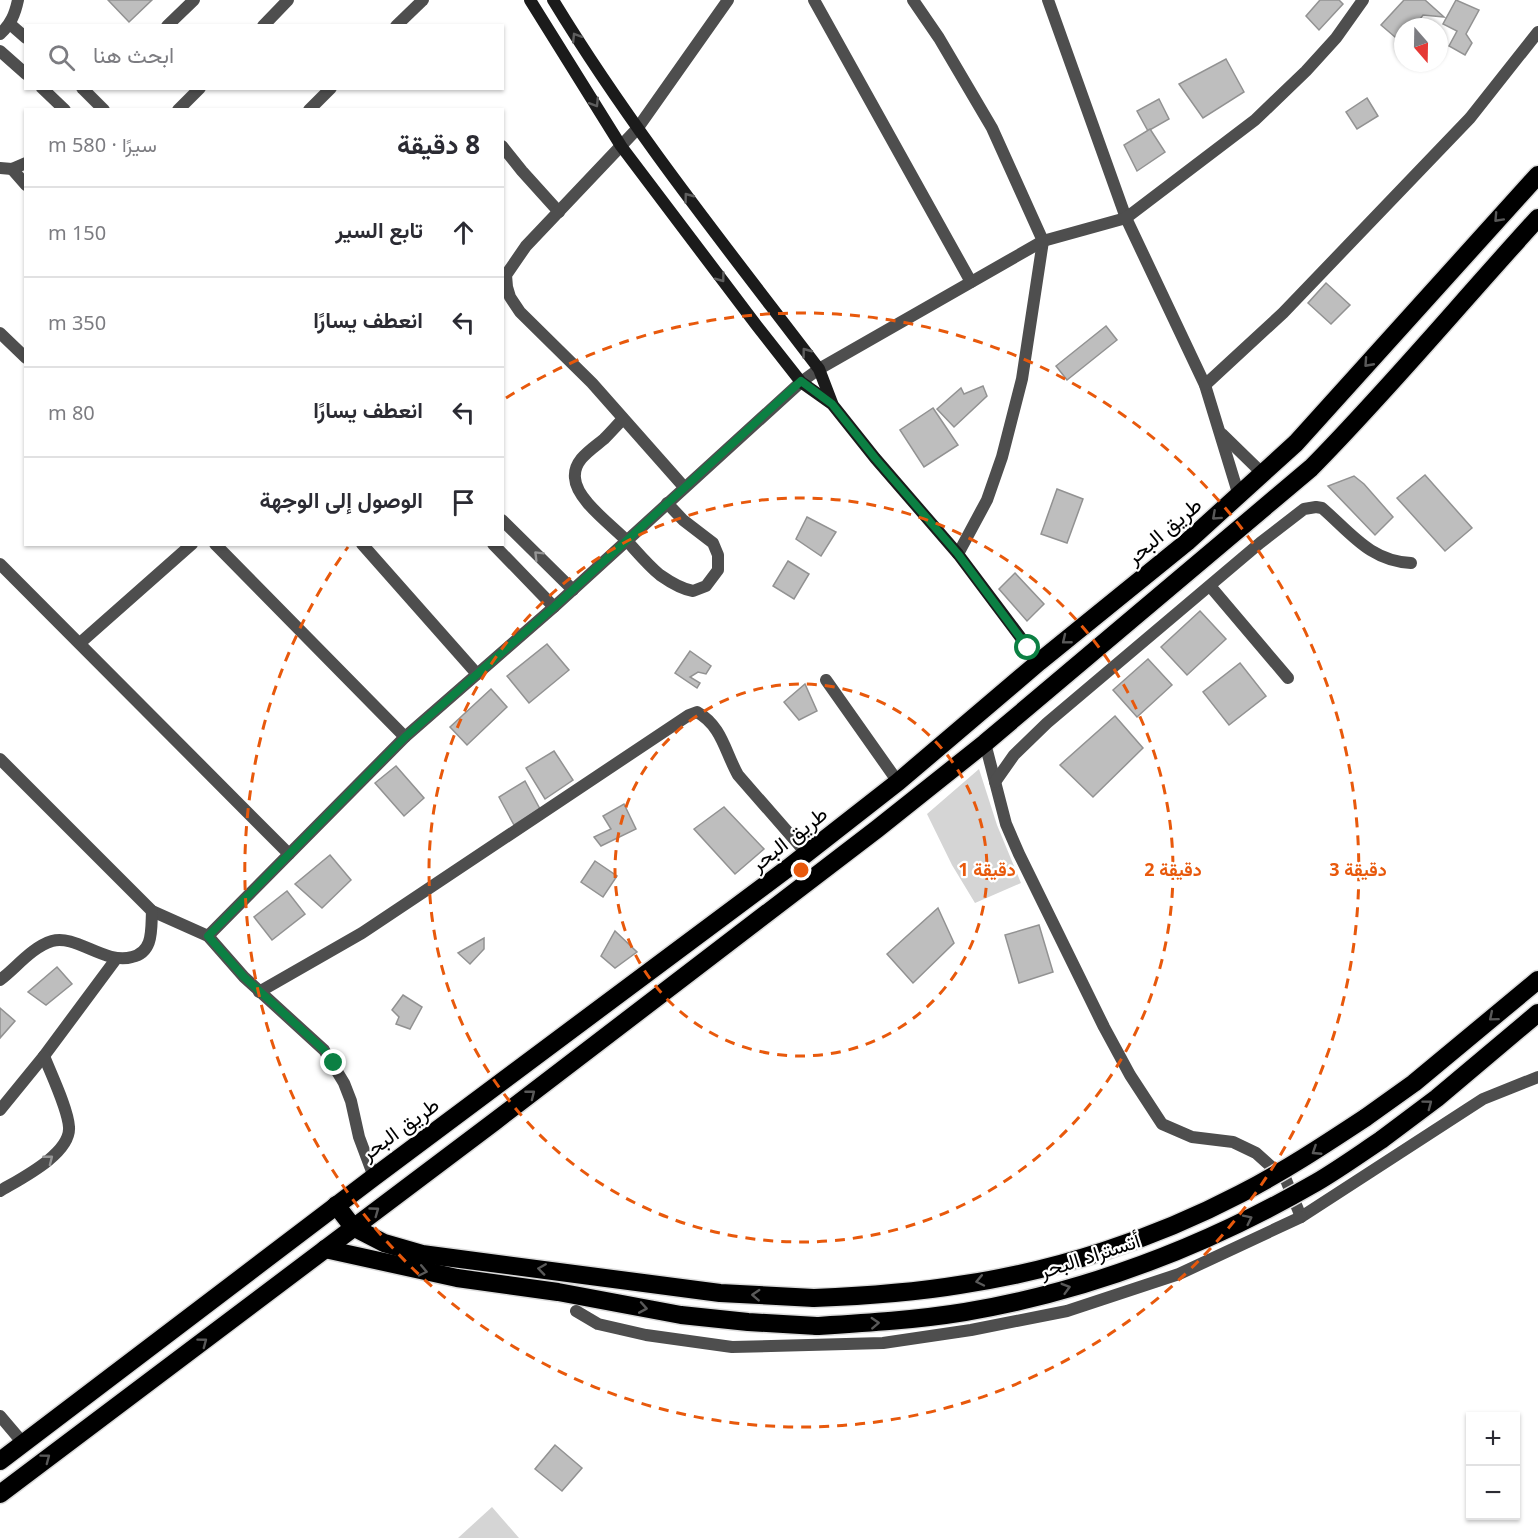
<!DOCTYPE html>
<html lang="ar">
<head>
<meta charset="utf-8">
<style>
  body { margin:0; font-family:"Noto Sans",Vazirmatn,sans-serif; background:#f2f2f3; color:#2b2b33; direction:rtl }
  .controls { position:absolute; right:18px; bottom:18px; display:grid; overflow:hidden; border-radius:0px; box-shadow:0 2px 4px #0004 }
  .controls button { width:54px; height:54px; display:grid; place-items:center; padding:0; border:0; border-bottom:2px solid #e1e1e2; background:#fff; color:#2b2b33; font:30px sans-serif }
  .compass { position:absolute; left:1394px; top:18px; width:54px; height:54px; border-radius:50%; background:#fff; box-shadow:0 2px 4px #0004; rotate:160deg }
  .stop { position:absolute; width:18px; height:18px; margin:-14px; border:4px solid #0b8043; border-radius:50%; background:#fff }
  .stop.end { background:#0b8043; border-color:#fff; box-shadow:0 2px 6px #0008 }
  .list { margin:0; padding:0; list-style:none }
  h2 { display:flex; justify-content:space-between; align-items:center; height:78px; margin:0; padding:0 24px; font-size:26px }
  h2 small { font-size:20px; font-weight:400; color:#7c7c81 }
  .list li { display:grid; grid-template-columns:39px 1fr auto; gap:18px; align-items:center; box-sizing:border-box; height:90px; padding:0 24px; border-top:2px solid #e1e1e2 }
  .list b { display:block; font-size:22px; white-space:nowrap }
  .list em { font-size:20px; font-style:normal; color:#7c7c81 }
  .icon { flex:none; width:33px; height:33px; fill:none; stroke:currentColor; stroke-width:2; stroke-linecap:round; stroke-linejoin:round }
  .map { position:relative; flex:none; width:1538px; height:1538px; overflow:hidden; direction:ltr }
  .search { position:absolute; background:#fff; box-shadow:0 2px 4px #0004; left:24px; top:24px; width:480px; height:66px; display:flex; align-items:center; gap:15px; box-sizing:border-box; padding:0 21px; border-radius:0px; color:#7c7c81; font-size:22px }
  .panel { position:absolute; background:#fff; box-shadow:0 2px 4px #0004; left:24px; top:108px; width:480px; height:438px; border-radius:0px; direction:rtl }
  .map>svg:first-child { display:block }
</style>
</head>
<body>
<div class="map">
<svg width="1538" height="1538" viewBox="0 0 1538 1538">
  <rect width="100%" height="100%" fill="#fff"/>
  <g fill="#d5d5d5">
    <path d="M 979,769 L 997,825 L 1021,883 L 975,903 L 952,865 L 927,814 Z"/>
    <path d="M 492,1507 L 519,1538 L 458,1538 Z"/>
  </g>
  <g fill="#bebebe" stroke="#929292" stroke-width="1.5">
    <path d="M 108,0 L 152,0 L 129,22 Z"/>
    <path d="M 1320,0 L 1339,0 L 1343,4 L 1319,30 L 1306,16 Z"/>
    <path d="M 1404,0 L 1425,0 L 1444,17 L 1423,15 L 1414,27 L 1403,27 L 1402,43 L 1381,25 Z"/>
    <path d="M 1456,0 L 1479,10 L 1466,34 L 1472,43 L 1465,55 L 1449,46 L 1457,31 L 1443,24 Z"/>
    <path d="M 1226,59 L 1244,92 L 1203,118 L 1179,84 Z"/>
    <path d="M 1367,98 L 1378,116 L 1357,129 L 1346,112 Z"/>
    <path d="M 1159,99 L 1169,119 L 1148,131 L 1137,111 Z"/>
    <path d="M 1150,129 L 1165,152 L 1137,171 L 1124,145 Z"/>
    <path d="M 1326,283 L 1350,305 L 1331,324 L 1308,303 Z"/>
    <path d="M 1106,326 L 1117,340 L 1067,380 L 1056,366 Z"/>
    <path d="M 983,386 L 987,396 L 954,427 L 937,409 L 961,388 L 964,394 Z"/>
    <path d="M 933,408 L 958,445 L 924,467 L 900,430 Z"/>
    <path d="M 1425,475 L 1472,528 L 1445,551 L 1397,498 Z"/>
    <path d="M 1354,476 L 1364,484 L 1393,517 L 1375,535 L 1328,486 Z"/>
    <path d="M 1057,489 L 1083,499 L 1067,543 L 1041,534 Z"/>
    <path d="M 807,517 L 836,532 L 821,556 L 796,539 Z"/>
    <path d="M 788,561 L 809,574 L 794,599 L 773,586 Z"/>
    <path d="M 1015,573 L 1044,604 L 1027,621 L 999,589 Z"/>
    <path d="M 1200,611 L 1226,639 L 1187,675 L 1161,647 Z"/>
    <path d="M 547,644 L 569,670 L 529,703 L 507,676 Z"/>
    <path d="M 690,651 L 711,666 L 706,674 L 698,672 L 690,677 L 700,683 L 697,688 L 675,673 Z"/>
    <path d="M 1148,659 L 1172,685 L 1137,717 L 1113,690 Z"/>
    <path d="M 1240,663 L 1266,696 L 1229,725 L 1203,692 Z"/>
    <path d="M 805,684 L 817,711 L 799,720 L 784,702 Z"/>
    <path d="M 491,689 L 507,707 L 467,745 L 450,727 Z"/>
    <path d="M 1115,716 L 1143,748 L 1093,797 L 1060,765 Z"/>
    <path d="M 554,751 L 573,780 L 545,799 L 526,768 Z"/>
    <path d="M 396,766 L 424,798 L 404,816 L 375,783 Z"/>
    <path d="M 525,781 L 540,809 L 514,825 L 499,797 Z"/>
    <path d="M 624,804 L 636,829 L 601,846 L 594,837 L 611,829 L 603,816 Z"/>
    <path d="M 724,807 L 764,849 L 735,874 L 694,829 Z"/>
    <path d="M 330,855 L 351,880 L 322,908 L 295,884 Z"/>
    <path d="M 595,861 L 617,876 L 603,897 L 581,882 Z"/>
    <path d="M 287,891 L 305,914 L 272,940 L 254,917 Z"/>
    <path d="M 938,908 L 954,943 L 913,983 L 887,954 Z"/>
    <path d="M 1039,925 L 1053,972 L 1019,983 L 1005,935 Z"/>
    <path d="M 615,931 L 637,952 L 615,968 L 601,956 Z"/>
    <path d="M 484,938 L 484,949 L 470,964 L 458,953 Z"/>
    <path d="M 57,967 L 72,984 L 46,1005 L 28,992 Z"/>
    <path d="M 403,995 L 422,1007 L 410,1029 L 396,1024 L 399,1017 L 392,1010 Z"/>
    <path d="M 0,1008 L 15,1021 L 0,1038 Z"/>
    <path d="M 555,1445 L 582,1468 L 562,1491 L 535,1469 Z"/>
  </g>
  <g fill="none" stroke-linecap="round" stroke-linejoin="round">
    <g stroke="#dbdbdb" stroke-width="21">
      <g id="highway">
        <path d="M 1365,1118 L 1414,1083 L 1538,980"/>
        <path d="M 1381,1140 L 1437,1098 L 1538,1013"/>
        <path d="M 336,1205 L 353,1227 L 384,1243 L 422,1254 L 720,1293 L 814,1298"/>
        <path d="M 325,1249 L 457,1278 L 558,1292 L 681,1315 L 748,1322 L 817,1326"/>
        <path d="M 0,1461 L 374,1177 L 788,868 L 898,782 L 1039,662 L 1187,542 L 1296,443 L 1538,175"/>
        <path d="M 0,1494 L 494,1122 L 877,829 L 985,743 L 1311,468 C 1390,388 1462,301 1538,218"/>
      </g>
    </g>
    <g stroke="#4e4e4e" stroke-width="12">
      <path d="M 814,0 L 971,282"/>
      <path d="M 913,0 L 939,38 L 992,128 L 1043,241 L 1022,379 L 1002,457 L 987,500 L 958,554"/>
      <path d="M 1048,0 L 1126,218 L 1205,385 L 1239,496"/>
      <path d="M 10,24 L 26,38"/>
      <path d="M 167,26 L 194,0"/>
      <path d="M 263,26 L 288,0"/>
      <path d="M 396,26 L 423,0"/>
      <path d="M 0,34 C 11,24 15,14 18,0"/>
      <path d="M 0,51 L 26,74"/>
      <path d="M 42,88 L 65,110"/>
      <path d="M 82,88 L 104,110"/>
      <path d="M 178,110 L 200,88"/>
      <path d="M 309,110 L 331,88"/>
      <path d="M 502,146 L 522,171 L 559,212"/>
      <path d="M 0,168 L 12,169 L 26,163"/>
      <path d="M 12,169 L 26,185"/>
      <path d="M 0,333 L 26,358"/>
      <path d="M 1205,385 L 1283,313 L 1470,118 L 1538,32"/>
      <path d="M 623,419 C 617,425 611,432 604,439 C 592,449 573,460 575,478 C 576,500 613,526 628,542 C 638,553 648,565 660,575 C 670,582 681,589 693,591 L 706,586 L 718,570 L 718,555 L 713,543 L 683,520 L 667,503"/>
      <path d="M 1222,434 L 1263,474"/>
      <path d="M 684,487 L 592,383 L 520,312 L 510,297 L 507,287 L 506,275 L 526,246 L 637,129 L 728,0"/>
      <path d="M 502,520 L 573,590"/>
      <path d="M 215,544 L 405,737"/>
      <path d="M 362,544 L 477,674"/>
      <path d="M 493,544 L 554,607"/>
      <path d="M 0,564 L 289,854"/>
      <path d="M 1210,586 L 1288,678"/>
      <path d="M 80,643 L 192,544"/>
      <path d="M 826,680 L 898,782"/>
      <path d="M 985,743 L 1006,824 L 1019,854 L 1104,1027 L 1130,1075 L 1162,1124 L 1192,1137 L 1233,1142 L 1256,1153 L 1286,1180 L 1301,1217 L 1483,1099 L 1538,1077"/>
      <path d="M 0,759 L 152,911 L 208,936 L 244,977 L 324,1050 L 344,1083 L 351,1101 L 359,1137 L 374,1177"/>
      <path d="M 995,782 L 1014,755 L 1047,723 L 1260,543 L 1304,509 L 1316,507 L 1322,508 C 1351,533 1370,561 1411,563"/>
      <path d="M 208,936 L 405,737 L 554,607 L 801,382 L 819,369 L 1043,241 L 1126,218 L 1255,120 L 1306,71 L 1336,38 L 1363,0"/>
      <path d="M 0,980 C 16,968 32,947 52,941 C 76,934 105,965 132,957 C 154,952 151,929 152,911"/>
      <path d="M 259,992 L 362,933 L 689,715 L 697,712 C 722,726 725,752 738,775 L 807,854"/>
      <path d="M 0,1110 L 44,1056 L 116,959"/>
      <path d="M 0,1191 C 20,1179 71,1154 69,1127 C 68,1109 51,1074 44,1056"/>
      <path d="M 576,1311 L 598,1324 L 646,1335 L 732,1347 L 883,1343 L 971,1330 L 1067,1311 L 1179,1274 L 1301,1217"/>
      <path d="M 0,1416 L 23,1443"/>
    </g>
    <g stroke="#1b1b1b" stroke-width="12">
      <path d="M 530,0 L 621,146 L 757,326 L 801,382 L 832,404 L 875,458 L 958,554 L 1039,662"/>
      <path d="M 553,0 C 632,130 727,248 819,369 L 832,403"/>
    </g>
    <use href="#highway" stroke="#000" stroke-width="18"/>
    <g stroke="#dbdbdb" stroke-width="21" stroke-linecap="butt">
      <g id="highway-bridge">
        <path d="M 814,1298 C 863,1296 911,1293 959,1285 C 1056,1271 1154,1239 1240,1194 C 1283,1172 1324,1145 1365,1118"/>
        <path d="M 817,1326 C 866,1323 916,1320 965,1312 C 1089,1291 1208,1245 1317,1182 C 1339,1169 1360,1154 1381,1140"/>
      </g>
    </g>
    <use href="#highway-bridge" stroke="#000" stroke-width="18"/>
  </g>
  <defs><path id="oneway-chevron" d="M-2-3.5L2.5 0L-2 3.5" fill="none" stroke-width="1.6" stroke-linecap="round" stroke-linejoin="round" transform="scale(1.5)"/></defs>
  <g stroke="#5f5f5f">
    <use href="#oneway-chevron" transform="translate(576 37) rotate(-122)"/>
    <use href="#oneway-chevron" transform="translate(595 103) rotate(58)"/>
    <use href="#oneway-chevron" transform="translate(688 197) rotate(-127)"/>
    <use href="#oneway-chevron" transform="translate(721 278) rotate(53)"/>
    <use href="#oneway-chevron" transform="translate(806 352) rotate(-127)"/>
  </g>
  <g stroke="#595959">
    <use href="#oneway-chevron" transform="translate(1498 218) rotate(133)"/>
    <use href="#oneway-chevron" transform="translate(1368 363) rotate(132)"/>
    <use href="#oneway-chevron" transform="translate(1216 516) rotate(138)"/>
    <use href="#oneway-chevron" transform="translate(1066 640) rotate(141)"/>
    <use href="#oneway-chevron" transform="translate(1493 1017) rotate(140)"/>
    <use href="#oneway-chevron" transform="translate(531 1094) rotate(-38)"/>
    <use href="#oneway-chevron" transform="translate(1428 1104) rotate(-37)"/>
    <use href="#oneway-chevron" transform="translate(1316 1151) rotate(147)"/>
    <use href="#oneway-chevron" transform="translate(375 1211) rotate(-36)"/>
    <use href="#oneway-chevron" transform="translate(1248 1219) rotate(-26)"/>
    <use href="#oneway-chevron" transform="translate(542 1269) rotate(-172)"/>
    <use href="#oneway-chevron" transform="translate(423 1271) rotate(12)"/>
    <use href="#oneway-chevron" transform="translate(980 1281) rotate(168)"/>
    <use href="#oneway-chevron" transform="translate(1066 1288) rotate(-16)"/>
    <use href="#oneway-chevron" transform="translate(756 1295) rotate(-177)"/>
    <use href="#oneway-chevron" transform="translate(643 1308) rotate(10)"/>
    <use href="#oneway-chevron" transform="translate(875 1323) rotate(-3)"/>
    <use href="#oneway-chevron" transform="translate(203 1342) rotate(-37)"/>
    <use href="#oneway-chevron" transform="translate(46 1458) rotate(-37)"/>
  </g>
  <g stroke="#959595">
    <use href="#oneway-chevron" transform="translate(538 555) rotate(-135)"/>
    <use href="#oneway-chevron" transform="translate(49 1159) rotate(-38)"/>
  </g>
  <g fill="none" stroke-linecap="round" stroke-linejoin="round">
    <path stroke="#0b8043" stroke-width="8" d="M 334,1063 L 324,1050 L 244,977 L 208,936 L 405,737 L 554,607 L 801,381 L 832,404 L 875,458 L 958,554 L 1028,648"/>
  </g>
  <g fill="none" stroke="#e8590c" stroke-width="3" stroke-dasharray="10 8">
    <circle cx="801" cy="870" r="186"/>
    <circle cx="801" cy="870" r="372"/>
    <path d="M506 398A557 557 0 1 1 348 547"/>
  </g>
  <g text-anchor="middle" stroke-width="4.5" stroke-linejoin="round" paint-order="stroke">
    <g font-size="21" fill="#000" stroke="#fff">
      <text transform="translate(1164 531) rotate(-40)" y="7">طريق البحر</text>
      <text transform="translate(789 839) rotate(-38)" y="7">طريق البحر</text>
      <text transform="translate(400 1129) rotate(-36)" y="7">طريق البحر</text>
      <text transform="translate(1090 1256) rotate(-18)" y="7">أتستراد البحر</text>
    </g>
  </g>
  <circle cx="801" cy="870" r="9" fill="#e8590c" stroke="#fff" stroke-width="3"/>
  <g font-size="18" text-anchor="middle" font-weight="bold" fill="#e8590c" stroke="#fff" stroke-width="4.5" stroke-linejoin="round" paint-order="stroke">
    <text x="987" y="876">1 دقيقة</text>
    <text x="1173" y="876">2 دقيقة</text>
    <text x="1358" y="876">3 دقيقة</text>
  </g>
</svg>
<div class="controls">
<button>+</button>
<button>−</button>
</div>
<svg class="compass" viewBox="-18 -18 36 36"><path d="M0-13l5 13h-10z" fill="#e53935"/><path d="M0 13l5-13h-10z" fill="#7c7c81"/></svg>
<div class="stop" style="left:1028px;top:648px"></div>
<div class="stop end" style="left:334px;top:1063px"></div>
<div class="search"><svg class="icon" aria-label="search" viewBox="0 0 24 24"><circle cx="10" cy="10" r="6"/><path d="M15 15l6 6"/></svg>ابحث هنا</div>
<section class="panel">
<h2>8 دقيقة<small>سيرًا · 580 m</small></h2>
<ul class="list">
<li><svg class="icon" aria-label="ahead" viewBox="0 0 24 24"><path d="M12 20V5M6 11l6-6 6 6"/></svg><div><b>تابع السير</b></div><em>150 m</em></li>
<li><svg class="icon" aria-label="left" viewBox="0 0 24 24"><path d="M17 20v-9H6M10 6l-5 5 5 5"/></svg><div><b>انعطف يسارًا</b></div><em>350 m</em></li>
<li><svg class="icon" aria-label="left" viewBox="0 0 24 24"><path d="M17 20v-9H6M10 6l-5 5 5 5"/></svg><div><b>انعطف يسارًا</b></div><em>80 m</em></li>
<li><svg class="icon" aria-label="arrive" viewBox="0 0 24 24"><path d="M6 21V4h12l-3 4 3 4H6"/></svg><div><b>الوصول إلى الوجهة</b></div></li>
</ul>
</section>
</div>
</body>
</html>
